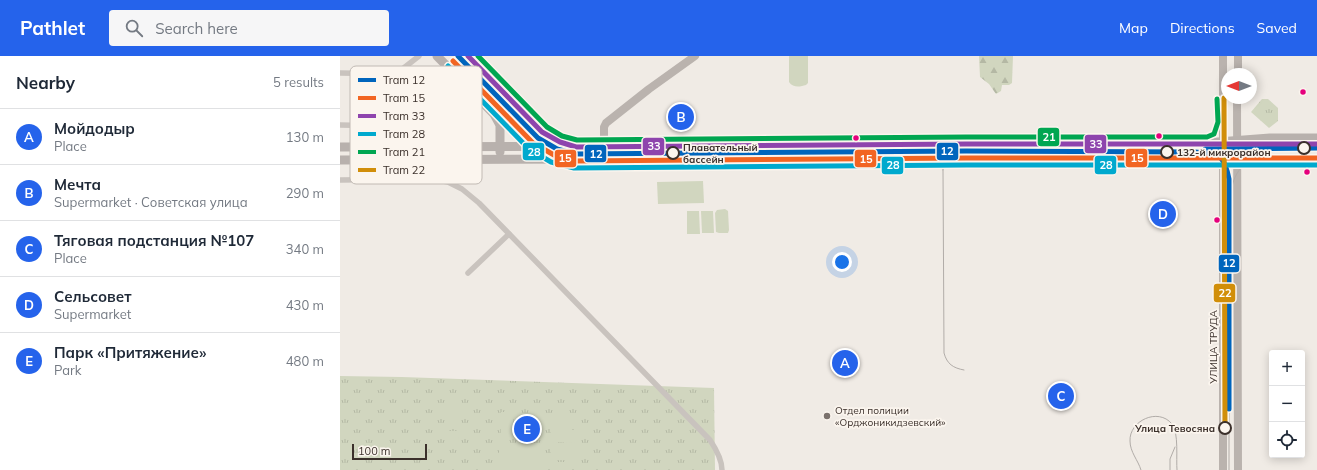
<!DOCTYPE html>
<html lang="en">
<head>
<meta charset="utf-8">
<style>
  body { margin:0; font-family:Mulish,sans-serif; background:#f6f6f7; color:#1f2937 }
  .controls { position:absolute; right:12px; bottom:12px; display:grid; overflow:hidden; border-radius:4px; box-shadow:0 2px 10px #0003 }
  .controls button { width:36px; height:36px; display:grid; place-items:center; padding:0; border:0; border-bottom:1px solid #e0e1e3; background:#fff; color:#1f2937; font:20px sans-serif }
  .compass { position:absolute; left:881px; top:12px; width:36px; height:36px; border-radius:50%; background:#fff; box-shadow:0 2px 10px #0003; rotate:270deg }
  .scale { position:absolute; left:12px; bottom:10px; width:75px; box-sizing:border-box; padding-left:4px; border:2px solid #3b302b; border-top:0; font-size:11px; line-height:14px; white-space:nowrap; color:#3b302b; -webkit-text-stroke:3px #fbf5ee; paint-order:stroke }
  .you { position:absolute; left:502px; top:206px; width:14px; height:14px; margin:-10px; border:3px solid #fff; border-radius:50%; background:#1a73e8; box-shadow:0 0 0 6px #1a73e833 }
  .badge { display:grid; place-items:center; width:26px; height:26px; border-radius:50%; background:#2563eb; color:#fff; font-size:13px; font-weight:700 }
  .pin { position:absolute; translate:-50% -50%; border:2px solid #fff; box-shadow:0 1px 4px #0006 }
  .list { margin:0; padding:0; list-style:none }
  h2 { display:flex; justify-content:space-between; align-items:center; height:52px; margin:0; padding:0 16px; font-size:17px }
  h2 small { font-size:13px; font-weight:400; color:#747a83 }
  .list li { display:grid; grid-template-columns:26px 1fr auto; gap:12px; align-items:center; box-sizing:border-box; height:56px; padding:0 16px; border-top:1px solid #e0e1e3 }
  .list b { display:block; font-size:15px; white-space:nowrap }
  .list p { margin:0; font-size:13px; white-space:nowrap; color:#747a83 }
  .list em { font-size:13px; font-style:normal; color:#747a83 }
  .icon { flex:none; width:22px; height:22px; fill:none; stroke:currentColor; stroke-width:2; stroke-linecap:round; stroke-linejoin:round }
  .map { position:relative; flex:none; width:977px; height:414px; overflow:hidden }
  header { display:flex; align-items:center; gap:24px; box-sizing:border-box; height:56px; padding:0 20px; background:#2563eb; color:#fff }
  header strong { font-size:19px }
  nav { display:flex; gap:22px; margin-inline-start:auto; font-size:14px }
  .search { width:280px; height:36px; background:#f6f6f7; display:flex; align-items:center; gap:10px; box-sizing:border-box; padding:0 14px; border-radius:4px; color:#747a83; font-size:15px }
  main { display:flex }
  aside { flex:1; background:#fff }
  .map>svg:first-child { display:block }
</style>
</head>
<body>
<header>
<strong>Pathlet</strong>
<div class="search"><svg class="icon" aria-label="search" viewBox="0 0 24 24"><circle cx="10" cy="10" r="6"/><path d="M15 15l6 6"/></svg>Search here</div>
<nav><a>Map</a><a>Directions</a><a>Saved</a></nav>
</header>
<main>
<aside>
<h2>Nearby<small>5 results</small></h2>
<ul class="list">
<li><span class="badge">A</span><div><b>Мойдодыр</b><p>Place</p></div><em>130 m</em></li>
<li><span class="badge">B</span><div><b>Мечта</b><p>Supermarket · Советская улица</p></div><em>290 m</em></li>
<li><span class="badge">C</span><div><b>Тяговая подстанция №107</b><p>Place</p></div><em>340 m</em></li>
<li><span class="badge">D</span><div><b>Сельсовет</b><p>Supermarket</p></div><em>430 m</em></li>
<li><span class="badge">E</span><div><b>Парк «Притяжение»</b><p>Park</p></div><em>480 m</em></li>
</ul>
</aside>
<div class="map">
<svg width="977" height="414" viewBox="0 0 977 414">
  <defs>
    <pattern id="forest-firs" width="22" height="20" patternUnits="userSpaceOnUse"><rect width="22" height="20" fill="#d1d6bf"/><path d="M5 1l3.5 6h-7zM16 11l3.5 6h-7z" fill="#b4b8a4"/></pattern>
    <pattern id="park-tufts" width="24" height="20" patternUnits="userSpaceOnUse"><rect width="24" height="20" fill="#d1d6bf"/><path d="M3 7l-1-3M5 7V3M7 7l1-3M15 17l-1-3M17 17v-4M19 17l1-3" fill="none" stroke="#b4b8a4"/></pattern>
  </defs>
  <rect width="100%" height="100%" fill="#f0ebe5"/>
  <path fill="url(#forest-firs)" d="M 639,0 L 673,0 L 672,27 L 669,29 L 662,29 L 661,35 L 656,38 L 649,28 L 640,21 Z"/>
  <g fill="url(#park-tufts)">
    <path d="M 922,43 L 928,43 L 938,52 L 938,65 L 929,72 L 911,56 Z"/>
    <path d="M 0,320 L 62,321 L 374,332 L 375,414 L 0,414 Z"/>
  </g>
  <g fill="#d1d6bf">
    <path d="M 449,0 L 468,0 L 468,27 L 466,29 C 460,31 453,32 449,26 Z"/>
    <path d="M 363,125 L 364,147 L 318,148 L 317,126 Z"/>
    <path d="M 385,153 L 388,155 L 389,174 L 388,177 L 379,177 L 376,176 L 375,157 L 377,154 Z"/>
    <path d="M 347,155 L 359,155 L 360,178 L 347,178 Z"/>
    <path d="M 361,155 L 373,155 L 374,177 L 362,177 Z"/>
    <rect x="102" y="352" width="16" height="8"/>
    <rect x="161" y="356" width="12" height="12"/>
    <rect x="211" y="357" width="18" height="12"/>
    <rect x="180" y="358" width="21" height="24"/>
    <rect x="161" y="372" width="11" height="11"/>
    <path d="M 211,374 L 237,374 L 237,387 L 211,386 Z"/>
    <path d="M 108,375 L 118,375 L 119,386 L 108,386 Z"/>
    <rect x="159" y="390" width="45" height="24"/>
    <rect x="211" y="391" width="26" height="13"/>
    <rect x="211" y="406" width="17" height="8"/>
  </g>
  <g fill="none" stroke-linecap="round" stroke-linejoin="round">
    <g stroke="#c9c3be" stroke-width="5.5">
      <path d="M 0,17 L 56,18 L 79,0"/>
      <path d="M 98,68 L 131,67 L 133,62 C 131,53 111,34 103,30 L 99,32 L 98,34 L 98,90"/>
      <path d="M 0,69 L 46,70 L 53,68 L 56,63 L 56,18"/>
      <path d="M 0,124 L 93,123 L 108,126 L 122,133 L 139,147 L 370,384 C 376,393 382,403 382,414"/>
      <path d="M 128,217 L 169,178"/>
    </g>
    <g stroke="#bab3ae" stroke-width="8">
      <path d="M 898,18 L 898,0"/>
      <path d="M 897,42 L 898,414"/>
      <path d="M 264,90 L 264,71 L 266,67 L 309,33 L 355,0"/>
      <path d="M 883,414 L 883,0"/>
    </g>
    <g stroke="#b8b1ad" stroke-width="9">
      <path d="M 97,0 L 154,58 L 160,69 L 160,96"/>
      <path d="M 129,0 L 207,80 L 222,89"/>
      <path d="M 0,91 L 852,88 L 930,82 L 977,82"/>
      <path d="M 0,104 L 786,101 L 870,101 L 920,106 L 977,106"/>
    </g>
    <g stroke="#b1aca8" stroke-width="1">
      <path d="M 582,95 C 593,98 599,103 603,114 L 604,297 C 607,308 613,312 624,314"/>
      <path d="M 603,114 C 606,103 613,96 624,93"/>
      <path d="M 892,131 C 896,109 914,98 936,95"/>
      <path d="M 889,353 L 889,414"/>
      <path d="M 801,414 C 798,404 790,396 790,385 C 789,365 818,351 832,368 C 839,377 836,403 837,414"/>
      <path d="M 830,414 L 830,403 L 835,391"/>
    </g>
    <g stroke="#fbf5ee" stroke-width="8">
      <g id="tram-1">
        <path d="M 118,0 L 198,82 L 217,93 L 235,98 L 626,95 L 855,96 C 879,99 884,97 889,123 L 889,353"/>
        <path d="M 865,93 L 977,92"/>
      </g>
    </g>
    <g stroke="#fbf5ee" stroke-width="8">
      <path id="tram-2" d="M 113,5 L 193,87 L 214,99 L 234,105 L 626,102 L 977,102"/>
    </g>
    <g stroke="#fbf5ee" stroke-width="8">
      <path id="tram-3" d="M 128,0 L 202,76 L 220,86 L 236,91 L 626,88 L 977,88"/>
    </g>
    <g stroke="#fbf5ee" stroke-width="8">
      <path id="tram-4" d="M 108,10 L 189,93 L 211,106 L 234,112 L 626,109 L 977,109"/>
    </g>
    <g stroke="#fbf5ee" stroke-width="8">
      <path id="tram-5" d="M 138,0 L 207,71 L 222,80 L 237,84 L 626,81 L 867,81 L 874,78 L 878,66 L 877,43"/>
    </g>
    <g stroke="#fbf5ee" stroke-width="8">
      <path id="tram-6" d="M 884,42 L 885,372"/>
    </g>
    <use href="#tram-1" stroke="#0065bd" stroke-width="5"/>
    <use href="#tram-2" stroke="#f26522" stroke-width="5"/>
    <use href="#tram-3" stroke="#8e44ad" stroke-width="5"/>
    <use href="#tram-4" stroke="#00a9ce" stroke-width="5"/>
    <use href="#tram-5" stroke="#00a651" stroke-width="5"/>
    <use href="#tram-6" stroke="#d18e09" stroke-width="5"/>
  </g>
  <g fill="#e5007d" stroke="#fbf5ee" stroke-width="1.5">
    <circle cx="963" cy="36" r="3.5"/>
    <circle cx="819" cy="80" r="3.5"/>
    <circle cx="516" cy="82" r="3.5"/>
    <circle cx="967" cy="116" r="3.5"/>
    <circle cx="877" cy="164" r="3.5"/>
  </g>
  <g fill="#fbf5ee" stroke="#3b302b" stroke-width="2">
    <circle cx="964" cy="92" r="6"/>
    <circle cx="827" cy="96" r="6"/>
    <circle cx="333" cy="97" r="6"/>
    <circle cx="885" cy="372" r="6"/>
  </g>
  <circle fill="#7a716c" stroke="#fbf5ee" stroke-width="1.5" cx="487" cy="360" r="4"/>
  <g text-anchor="middle" stroke-width="3.5" stroke-linejoin="round" paint-order="stroke">
    <g font-size="10" font-weight="bold" fill="#3b302b" stroke="#fbf5ee" text-anchor="start">
      <text x="343" y="95">Плавательный<tspan x="343" dy="12">бассейн</tspan></text>
      <text x="837" y="100">132-й микрорайон</text>
      <text x="875" y="376" text-anchor="end">Улица Тевосяна</text>
    </g>
    <g font-size="10" fill="#3b302b" stroke="#fbf5ee">
      <text transform="translate(873 291) rotate(-90)" y="4">УЛИЦА ТРУДА</text>
    </g>
    <g font-size="10" fill="#3b302b" stroke="#fbf5ee" text-anchor="start">
      <text x="495" y="358">Отдел полиции<tspan x="495" dy="12">«Орджоникидзевский»</tspan></text>
    </g>
  </g>
  <rect x="10" y="10" width="132" height="118" rx="6" fill="#fbf5ee" stroke="#c1bab4" stroke-width="1"/>
  <rect x="18" y="22" width="18" height="4" fill="#0065bd"/>
  <rect x="18" y="40" width="18" height="4" fill="#f26522"/>
  <rect x="18" y="58" width="18" height="4" fill="#8e44ad"/>
  <rect x="18" y="76" width="18" height="4" fill="#00a9ce"/>
  <rect x="18" y="94" width="18" height="4" fill="#00a651"/>
  <rect x="18" y="112" width="18" height="4" fill="#d18e09"/>
  <g font-size="11" fill="#3b302b">
    <text x="43" y="28">Tram 12</text>
    <text x="43" y="46">Tram 15</text>
    <text x="43" y="64">Tram 33</text>
    <text x="43" y="82">Tram 28</text>
    <text x="43" y="100">Tram 21</text>
    <text x="43" y="118">Tram 22</text>
  </g>
  <g stroke="#fbf5ee" stroke-width="1.5">
    <rect x="697" y="71" width="23" height="20" rx="4" fill="#00a651"/>
    <rect x="744" y="78" width="23" height="20" rx="4" fill="#8e44ad"/>
    <rect x="302" y="81" width="23" height="19" rx="4" fill="#8e44ad"/>
    <rect x="596" y="86" width="23" height="19" rx="4" fill="#0065bd"/>
    <rect x="182" y="86" width="23" height="19" rx="4" fill="#00a9ce"/>
    <rect x="244" y="88" width="23" height="19" rx="4" fill="#0065bd"/>
    <rect x="785" y="92" width="23" height="20" rx="4" fill="#f26522"/>
    <rect x="214" y="93" width="23" height="19" rx="4" fill="#f26522"/>
    <rect x="514" y="93" width="23" height="19" rx="4" fill="#f26522"/>
    <rect x="754" y="99" width="23" height="20" rx="4" fill="#00a9ce"/>
    <rect x="541" y="100" width="23" height="19" rx="4" fill="#00a9ce"/>
    <rect x="878" y="198" width="22" height="19" rx="4" fill="#0065bd"/>
    <rect x="873" y="227" width="23" height="20" rx="4" fill="#d18e09"/>
  </g>
  <g font-size="11" text-anchor="middle" font-weight="bold" fill="#fff">
    <text x="709" y="85">21</text>
    <text x="756" y="92">33</text>
    <text x="314" y="94">33</text>
    <text x="607" y="99">12</text>
    <text x="194" y="100">28</text>
    <text x="256" y="102">12</text>
    <text x="797" y="106">15</text>
    <text x="225" y="106">15</text>
    <text x="526" y="107">15</text>
    <text x="766" y="113">28</text>
    <text x="553" y="113">28</text>
    <text x="889" y="211">12</text>
    <text x="885" y="241">22</text>
  </g>
</svg>
<div class="controls">
<button>+</button>
<button>−</button>
<button><svg class="icon" aria-label="locate" viewBox="0 0 24 24"><circle cx="12" cy="12" r="6"/><path d="M12 2v4M12 18v4M2 12h4M18 12h4"/></svg></button>
</div>
<svg class="compass" viewBox="-18 -18 36 36"><path d="M0-13l5 13h-10z" fill="#e53935"/><path d="M0 13l5-13h-10z" fill="#747a83"/></svg>
<div class="scale">100 m</div>
<div class="you"></div>
<div class="pin badge" style="left:505px;top:307px">A</div>
<div class="pin badge" style="left:341px;top:61px">B</div>
<div class="pin badge" style="left:721px;top:340px">C</div>
<div class="pin badge" style="left:823px;top:158px">D</div>
<div class="pin badge" style="left:187px;top:373px">E</div>
</div>
</main>
</body>
</html>
